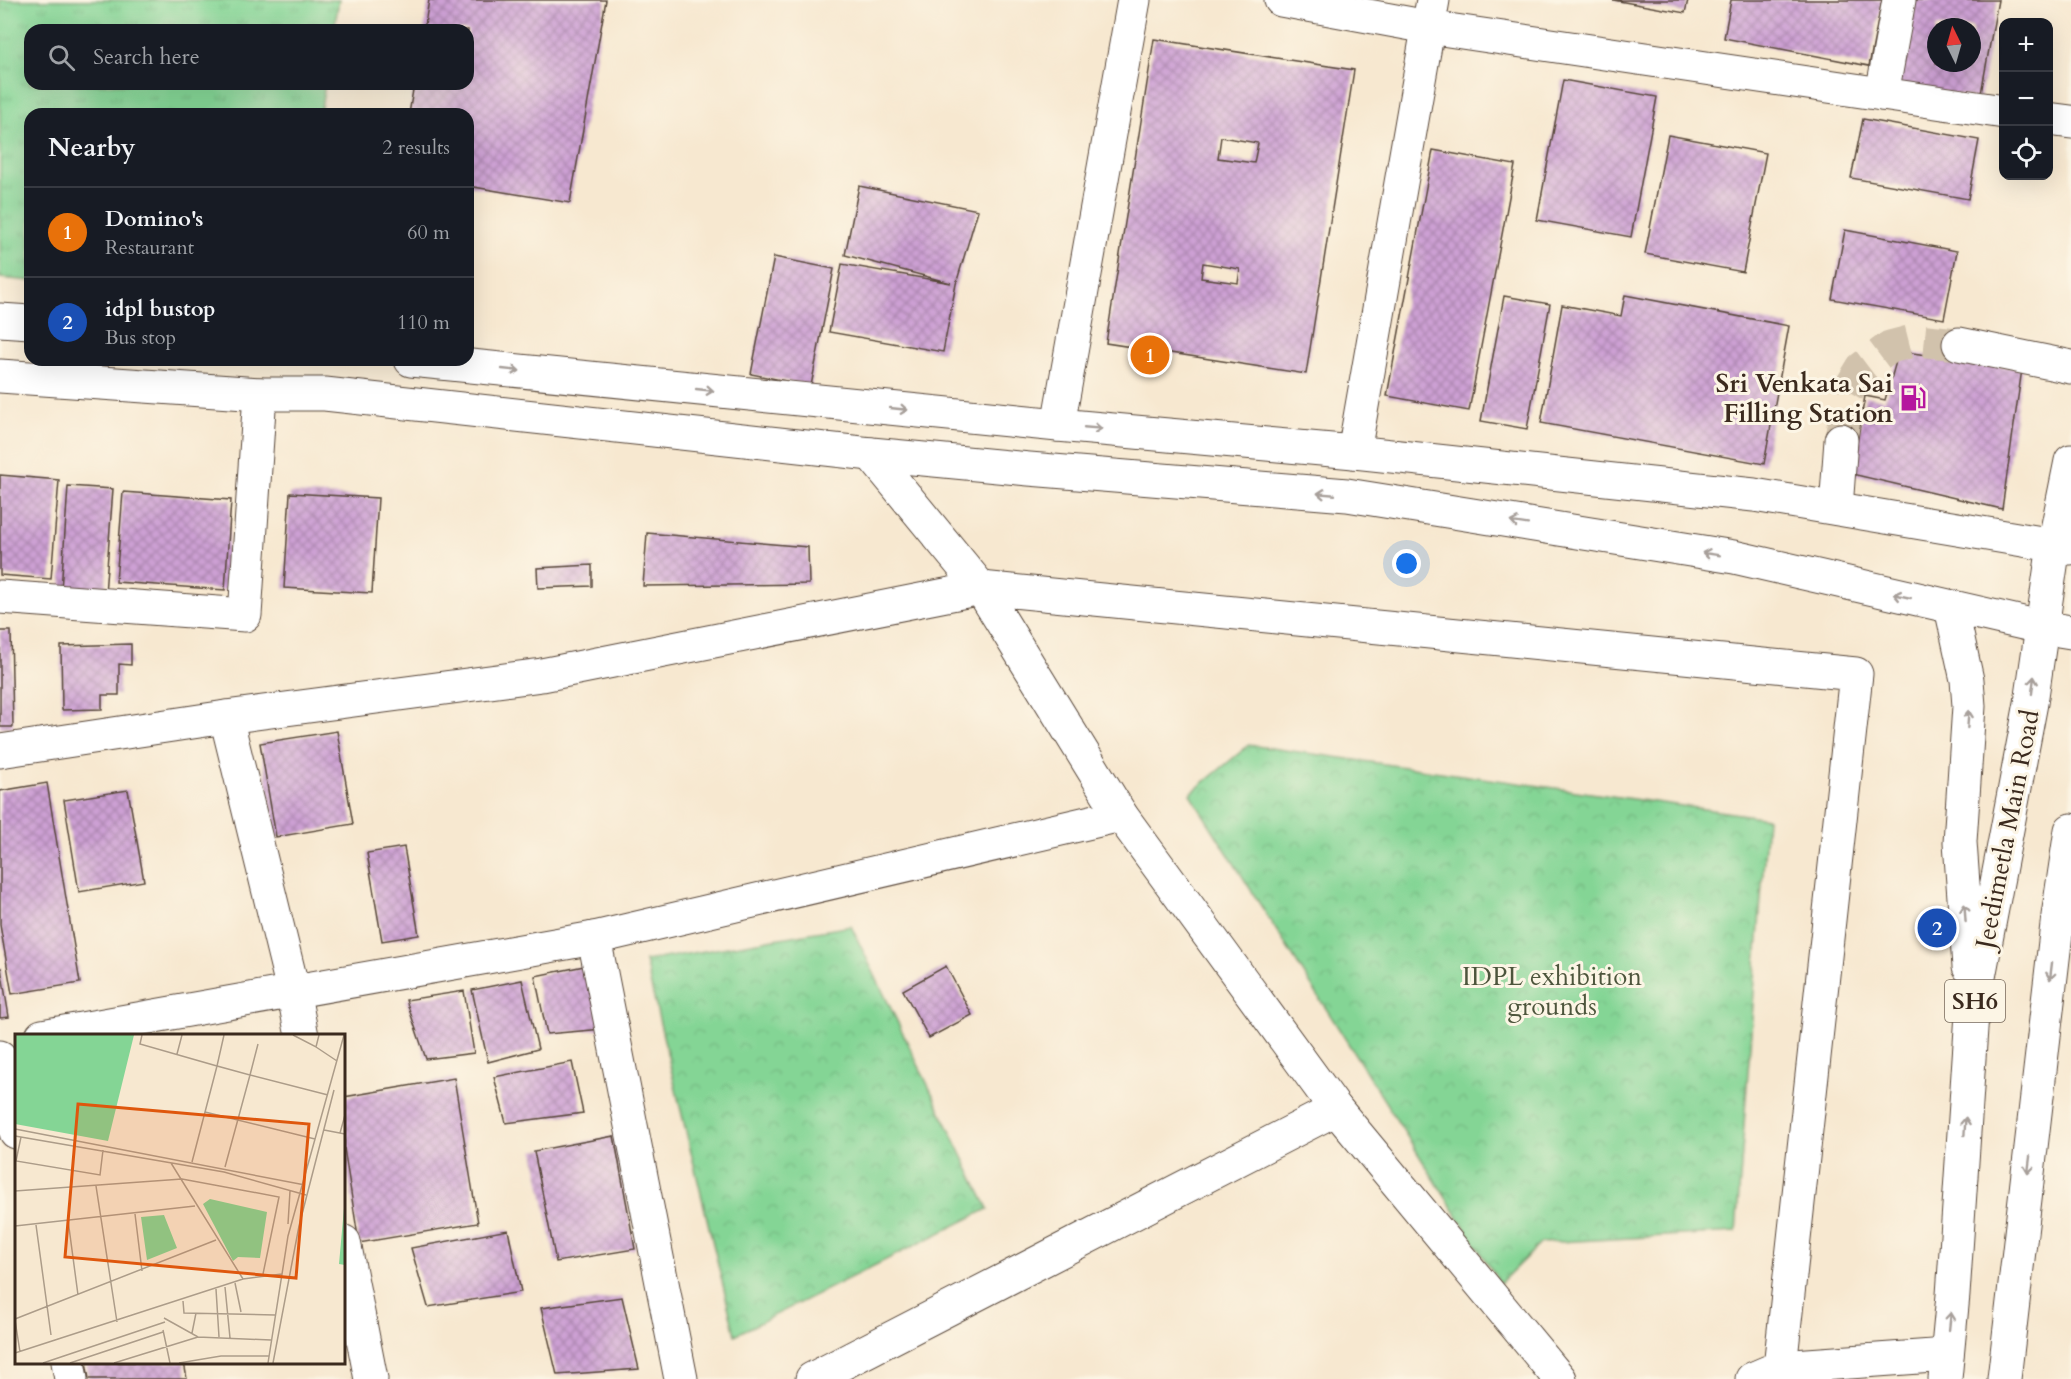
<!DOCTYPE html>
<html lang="en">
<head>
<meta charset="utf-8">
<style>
  body { margin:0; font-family:Cardo,serif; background:#242831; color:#f1f3f6 }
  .controls { position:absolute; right:18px; top:18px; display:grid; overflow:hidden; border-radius:12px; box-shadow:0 6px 24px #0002 }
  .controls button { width:54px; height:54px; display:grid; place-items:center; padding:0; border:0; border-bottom:2px solid #363941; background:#171b24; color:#f1f3f6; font:30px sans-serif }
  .compass { position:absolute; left:1927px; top:18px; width:54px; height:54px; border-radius:50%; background:#171b24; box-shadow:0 6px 24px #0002; rotate:355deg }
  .you { position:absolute; left:1407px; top:564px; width:21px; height:21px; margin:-15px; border:4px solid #fff; border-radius:50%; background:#1a73e8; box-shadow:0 0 0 9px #1a73e833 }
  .badge { display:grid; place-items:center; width:39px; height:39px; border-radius:50%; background:#8c9099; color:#fff; font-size:20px; font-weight:700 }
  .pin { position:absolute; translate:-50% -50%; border:3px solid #fff; box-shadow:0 2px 6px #0006 }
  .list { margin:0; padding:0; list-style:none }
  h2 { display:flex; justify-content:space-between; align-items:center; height:78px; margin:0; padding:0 24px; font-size:26px }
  h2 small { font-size:20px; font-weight:400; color:#9ea1a6 }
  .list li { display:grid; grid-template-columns:39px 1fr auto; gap:18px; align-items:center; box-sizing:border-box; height:90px; padding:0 24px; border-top:2px solid #363941 }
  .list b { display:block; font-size:22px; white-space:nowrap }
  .list p { margin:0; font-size:20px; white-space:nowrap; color:#9ea1a6 }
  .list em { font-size:20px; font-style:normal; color:#9ea1a6 }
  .icon { flex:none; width:33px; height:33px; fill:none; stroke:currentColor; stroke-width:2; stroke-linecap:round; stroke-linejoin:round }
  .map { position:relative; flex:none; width:2071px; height:1379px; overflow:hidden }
  .search { position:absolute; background:#171b24; box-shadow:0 6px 24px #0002; left:24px; top:24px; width:450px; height:66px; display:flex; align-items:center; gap:15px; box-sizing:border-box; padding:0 21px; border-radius:18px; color:#9ea1a6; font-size:22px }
  .panel { position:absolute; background:#171b24; box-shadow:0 6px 24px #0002; left:24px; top:108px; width:450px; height:258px; border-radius:18px }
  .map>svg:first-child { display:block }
</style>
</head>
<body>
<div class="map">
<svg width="2071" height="1379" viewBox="0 0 2071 1379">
  <defs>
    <pattern id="grass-tufts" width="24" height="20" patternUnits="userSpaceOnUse" patternTransform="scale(1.5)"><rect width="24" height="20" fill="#84d595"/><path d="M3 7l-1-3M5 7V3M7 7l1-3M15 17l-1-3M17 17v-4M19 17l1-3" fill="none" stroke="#73b780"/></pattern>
    <pattern id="park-crowns" width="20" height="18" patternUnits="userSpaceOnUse" patternTransform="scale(1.5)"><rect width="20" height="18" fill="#84d595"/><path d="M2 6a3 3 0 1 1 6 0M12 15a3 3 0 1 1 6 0" fill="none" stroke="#73b780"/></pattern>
    <pattern id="building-cross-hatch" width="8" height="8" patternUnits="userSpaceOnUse" patternTransform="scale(1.5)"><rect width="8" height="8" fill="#cda0d4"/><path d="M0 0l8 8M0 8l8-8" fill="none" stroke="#a883ab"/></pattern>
  </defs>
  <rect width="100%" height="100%" fill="#fcf5e5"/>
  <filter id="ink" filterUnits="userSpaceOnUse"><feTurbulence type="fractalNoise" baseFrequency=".0167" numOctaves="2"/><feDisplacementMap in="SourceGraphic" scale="12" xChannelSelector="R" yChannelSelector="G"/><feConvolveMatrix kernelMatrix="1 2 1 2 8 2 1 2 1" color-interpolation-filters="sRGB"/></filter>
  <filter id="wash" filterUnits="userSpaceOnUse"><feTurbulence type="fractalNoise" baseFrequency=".008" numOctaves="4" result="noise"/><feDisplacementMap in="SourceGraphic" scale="24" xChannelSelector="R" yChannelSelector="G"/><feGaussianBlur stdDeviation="1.35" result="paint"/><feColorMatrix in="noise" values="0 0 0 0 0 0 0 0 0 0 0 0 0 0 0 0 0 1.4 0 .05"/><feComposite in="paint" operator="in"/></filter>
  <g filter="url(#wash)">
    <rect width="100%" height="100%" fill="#f7e8d0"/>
    <path fill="url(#grass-tufts)" stroke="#60805a" stroke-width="1.5" d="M 0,0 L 339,0 L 334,30 L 30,30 L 30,84 L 325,84 L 320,114 L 30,114 L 30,281 L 0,278 Z"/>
    <g fill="url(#park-crowns)" stroke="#60805a" stroke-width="1.5">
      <path d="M 1249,745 L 1767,818 L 1736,1232 L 1541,1243 L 1500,1283 L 1190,794 Z"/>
      <path d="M 851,926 L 988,1209 L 735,1335 L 645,961 Z"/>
    </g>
    <g id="blocks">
      <g fill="url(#building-cross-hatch)" fill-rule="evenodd">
        <path d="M 429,0 L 606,0 L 570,203 L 468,186 L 468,114 L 409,114 L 414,84 L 468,84 L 468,30 L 424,30 Z"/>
        <path d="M 1613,0 L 1688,0 L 1685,13 Z"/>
        <path d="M 1731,0 L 1882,0 L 1869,66 L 1724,38 Z"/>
        <path d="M 1908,0 L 1998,0 L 1980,99 L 1893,83 ZM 1936,27 L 1972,27 L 1972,63 L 1936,63 Z"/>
        <path d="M 1154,39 L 1354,70 L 1306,374 L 1106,343 ZM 1221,137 L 1258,143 L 1254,163 L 1218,158 ZM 1203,263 L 1240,269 L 1238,283 L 1201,278 Z"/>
        <path d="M 1563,80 L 1657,97 L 1631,237 L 1537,220 Z"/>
        <path d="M 1863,119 L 1979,140 L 1968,199 L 1851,178 Z"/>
        <path d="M 1668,135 L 1766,153 L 1743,272 L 1645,254 Z"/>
        <path d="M 1433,150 L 1515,165 L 1469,411 L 1387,396 Z"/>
        <path d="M 859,186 L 978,210 L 956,284 L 943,352 L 829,332 L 842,264 L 951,283 L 845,255 Z"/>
        <path d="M 1845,230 L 1957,251 L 1944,319 L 1832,299 Z"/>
        <path d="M 774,257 L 834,269 L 811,386 L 751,374 Z"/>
        <path d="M 1625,295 L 1789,326 L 1764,464 L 1541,423 L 1562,305 L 1621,316 Z"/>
        <path d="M 1504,296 L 1550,304 L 1527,429 L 1481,421 Z"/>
        <path d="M 1899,351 L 2022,369 L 2002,509 L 1852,474 L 1865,396 L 1885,400 Z"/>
        <path d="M 0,475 L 59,480 L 51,579 L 0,575 Z"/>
        <path d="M 68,486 L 113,489 L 105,594 L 61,591 Z"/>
        <path d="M 123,492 L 231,500 L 225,590 L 116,582 Z"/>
        <path d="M 290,493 L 378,498 L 372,593 L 284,588 Z"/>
        <path d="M 647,533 L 808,547 L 809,584 L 643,586 Z"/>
        <path d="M 592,565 L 592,586 L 538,588 L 537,568 Z"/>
        <path d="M 0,631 L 11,631 L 13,727 L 0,727 Z"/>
        <path d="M 131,644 L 131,665 L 119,664 L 119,695 L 102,695 L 102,709 L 62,710 L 61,646 Z"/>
        <path d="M 337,731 L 353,824 L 276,837 L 260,743 Z"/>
        <path d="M 47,783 L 80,983 L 12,994 L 0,925 L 0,791 Z"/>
        <path d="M 128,790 L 144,881 L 79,892 L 64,800 Z"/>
        <path d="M 404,847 L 419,935 L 382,941 L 367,853 Z"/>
        <path d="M 594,964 L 603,1029 L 547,1034 L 535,976 Z"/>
        <path d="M 946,966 L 972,1015 L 929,1038 L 903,990 Z"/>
        <path d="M 1,968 L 9,1017 L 0,1018 L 0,969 Z"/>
        <path d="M 522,980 L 538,1049 L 488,1062 L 472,990 Z"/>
        <path d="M 464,991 L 474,1053 L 426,1059 L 406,1000 Z"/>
        <path d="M 572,1062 L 583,1113 L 506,1123 L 494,1077 Z"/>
        <path d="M 454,1078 L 478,1223 L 359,1243 L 344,1148 L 344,1097 Z"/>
        <path d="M 614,1136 L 635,1249 L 556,1262 L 534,1151 Z"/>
        <path d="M 508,1230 L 521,1292 L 428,1307 L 411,1248 Z"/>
        <path d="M 622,1297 L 639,1369 L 557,1375 L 541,1308 Z"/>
        <path d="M 86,1362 L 184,1362 L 187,1379 L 89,1379 Z"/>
      </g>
    </g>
  </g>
  <g filter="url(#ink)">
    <use href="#blocks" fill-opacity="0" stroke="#574639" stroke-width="1.5"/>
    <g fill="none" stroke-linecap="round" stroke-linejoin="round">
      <path stroke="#d1c2ac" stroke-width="33" stroke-dasharray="33 16" stroke-linecap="butt" d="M 1841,440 L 1848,391 L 1862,368 L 1890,347 L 1917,340 L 1959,344"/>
      <g stroke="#574639" stroke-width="35">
        <g id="minor">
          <path d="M 1281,0 L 1428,27 L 2004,112"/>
          <path d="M 1882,94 L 1899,0"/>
          <path d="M 2048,119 L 2071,122"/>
          <path d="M 0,320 L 30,322"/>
          <path d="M 1959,344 L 2071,367"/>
          <path d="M 411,360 L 1058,425 L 1354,452 L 1754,495 L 2071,548"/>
          <path d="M 0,376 L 260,394 L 325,394 L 871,454 L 1029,469 L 1347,495 L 1734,557 L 2040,627 L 2071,632"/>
          <path d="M 1058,425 L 1134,0"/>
          <path d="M 1354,452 L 1433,0"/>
          <path d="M 871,454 L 981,588 L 1121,815 L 1336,1109 L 1560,1379"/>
          <path d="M 1836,508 L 1841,440"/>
          <path d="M 0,597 L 245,615 L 260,394"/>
          <path d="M 226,717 L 293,990 L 302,1036"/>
          <path d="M 0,751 L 226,717 L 542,675 L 981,588 L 1856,674 L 1780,1367"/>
          <path d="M 594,938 L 681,1379"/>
          <path d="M 42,1036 L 594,938 L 1121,815"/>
          <path d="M 0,1057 L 16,1132"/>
          <path d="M 344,1242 L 371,1379"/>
          <path d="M 68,1362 L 71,1379"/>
          <path d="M 812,1379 L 1336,1109"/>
          <path d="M 1752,1379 L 1780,1367 L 1947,1355"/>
        </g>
      </g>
      <g stroke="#574639" stroke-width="35">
        <g id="major">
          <path d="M 1951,607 L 1967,680 L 1969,706 L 1960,842 L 1969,967"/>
          <path d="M 1945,1379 L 1953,1295 L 1972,1014 L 2031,703 L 2054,545 L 2071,461"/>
          <path d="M 2004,1379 L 2058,916 L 2071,830"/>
        </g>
      </g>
      <use href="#minor" stroke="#fff" stroke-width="33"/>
      <use href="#major" stroke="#fff" stroke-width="33"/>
    </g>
    <defs><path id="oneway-shaft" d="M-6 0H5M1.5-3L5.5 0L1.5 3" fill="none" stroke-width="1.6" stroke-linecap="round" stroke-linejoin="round" transform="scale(1.5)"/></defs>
    <g stroke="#a79f9a">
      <use href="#oneway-shaft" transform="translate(511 370) rotate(6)"/>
      <use href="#oneway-shaft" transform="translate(705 390) rotate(6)"/>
      <use href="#oneway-shaft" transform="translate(899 409) rotate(6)"/>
      <use href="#oneway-shaft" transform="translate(1093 428) rotate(5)"/>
      <use href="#oneway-shaft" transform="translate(1326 494) rotate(-175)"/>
      <use href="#oneway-shaft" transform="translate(1519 523) rotate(-171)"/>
      <use href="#oneway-shaft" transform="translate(1711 554) rotate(-171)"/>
      <use href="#oneway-shaft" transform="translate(1902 596) rotate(-167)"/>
      <use href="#oneway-shaft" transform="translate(2033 685) rotate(-83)"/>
      <use href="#oneway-shaft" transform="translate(1968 719) rotate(-86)"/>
      <use href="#oneway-shaft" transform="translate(1965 913) rotate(-94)"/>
      <use href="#oneway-shaft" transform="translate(2051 971) rotate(97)"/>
      <use href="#oneway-shaft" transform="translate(1965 1126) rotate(-86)"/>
      <use href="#oneway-shaft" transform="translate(2029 1165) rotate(97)"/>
      <use href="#oneway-shaft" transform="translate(1950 1321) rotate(-84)"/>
    </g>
  </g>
  <defs>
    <g id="fuel-bare" transform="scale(2.07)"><path d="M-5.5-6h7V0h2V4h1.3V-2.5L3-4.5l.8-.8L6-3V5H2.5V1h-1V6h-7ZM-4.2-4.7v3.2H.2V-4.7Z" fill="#b5179e" stroke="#fcf5e5" stroke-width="2.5" paint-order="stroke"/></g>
  </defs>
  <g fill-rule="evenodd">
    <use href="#fuel-bare" x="1913" y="398"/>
  </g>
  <g text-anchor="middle" stroke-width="6" stroke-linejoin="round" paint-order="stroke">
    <rect fill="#fcf5e5" stroke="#75675a" stroke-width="1.5" x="1945" y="980" width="60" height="42" rx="4.5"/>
    <g font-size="24" font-weight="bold" fill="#3b2a1e">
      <text x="1975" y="1009">SH6</text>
    </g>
    <g font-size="26" font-weight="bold" fill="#3b2a1e" stroke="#fcf5e5" text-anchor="end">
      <text x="1893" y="392">Sri Venkata Sai<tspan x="1893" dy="30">Filling Station</tspan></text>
    </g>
    <g font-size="26" fill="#3b2a1e" stroke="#fcf5e5">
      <text transform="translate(2007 829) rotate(-79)" y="9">Jeedimetla Main Road</text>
    </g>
    <g font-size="26" fill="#4d553c" stroke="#fcf5e5">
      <text x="1552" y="985">IDPL exhibition<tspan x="1552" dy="30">grounds</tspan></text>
    </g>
  </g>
  <g transform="translate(15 1034)">
    <rect width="330" height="330" fill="#f7e8d0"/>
    <path d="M 0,1 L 119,1 L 93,107 L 0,90 ZM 330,163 L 330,231 L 324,230 Z" fill="#84d595"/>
    <path d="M 195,165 L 252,178 L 245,224 L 223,223 L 218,227 L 188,170 ZM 149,181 L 162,214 L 132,226 L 126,183 Z" fill="#84d595"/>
    <path fill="none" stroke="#ac9c89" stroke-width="1.5" d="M 127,1 L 125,10 L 202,32 L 209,1M 278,1 L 301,13 L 304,1M 243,10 L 235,41 L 313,61M 301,13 L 322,27M 162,20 L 167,1M 190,78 L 300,105M 0,95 L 290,151M 309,96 L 330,100M 325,99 L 330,81M 0,102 L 209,138 L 291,161M 6,103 L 1,127 L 85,141 L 88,116M 177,128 L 202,32 L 235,41 L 210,133M 156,129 L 228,245M 81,152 L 102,288M 0,157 L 167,145 L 264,163 L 248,240M 120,180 L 127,237M 53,186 L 63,261M 273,190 L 275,157M 21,191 L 36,301M 0,192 L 180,172M 220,249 L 226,278M 210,253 L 215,304M 201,255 L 204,303M 168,267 L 169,279 L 260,281M 149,284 L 183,303 L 256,306M 0,285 L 201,206M 0,286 L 5,318M 148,296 L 155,329M 177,299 L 181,279M 0,319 L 228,245 L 267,240M 28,329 L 150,288M 55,329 L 148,298M 99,329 L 183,303M 164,329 L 206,322 L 254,322M 253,329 L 273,202 L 329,1M 258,329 L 284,192 L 319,56"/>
    <path fill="#df570d" fill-opacity="0.15" stroke="#df570d" stroke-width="3" d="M 63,70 L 294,90 L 281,244 L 50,223 Z"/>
    <rect width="330" height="330" fill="none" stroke="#3b2a1e" stroke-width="3"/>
  </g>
</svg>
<div class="controls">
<button>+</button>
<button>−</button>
<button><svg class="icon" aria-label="locate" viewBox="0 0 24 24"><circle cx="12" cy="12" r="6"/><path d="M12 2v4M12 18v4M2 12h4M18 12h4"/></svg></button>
</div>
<svg class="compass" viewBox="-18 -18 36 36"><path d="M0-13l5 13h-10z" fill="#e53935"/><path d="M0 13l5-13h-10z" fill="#9ea1a6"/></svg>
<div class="you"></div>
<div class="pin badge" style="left:1150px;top:355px;background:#e8710a">1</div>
<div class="pin badge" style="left:1937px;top:928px;background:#1a4fb4">2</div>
<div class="search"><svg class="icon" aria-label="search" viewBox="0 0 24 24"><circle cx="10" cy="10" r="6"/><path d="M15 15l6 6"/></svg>Search here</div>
<section class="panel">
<h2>Nearby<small>2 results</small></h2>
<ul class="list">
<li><span class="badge" style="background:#e8710a">1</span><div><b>Domino's</b><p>Restaurant</p></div><em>60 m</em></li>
<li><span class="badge" style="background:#1a4fb4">2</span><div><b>idpl bustop</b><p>Bus stop</p></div><em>110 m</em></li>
</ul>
</section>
</div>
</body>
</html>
